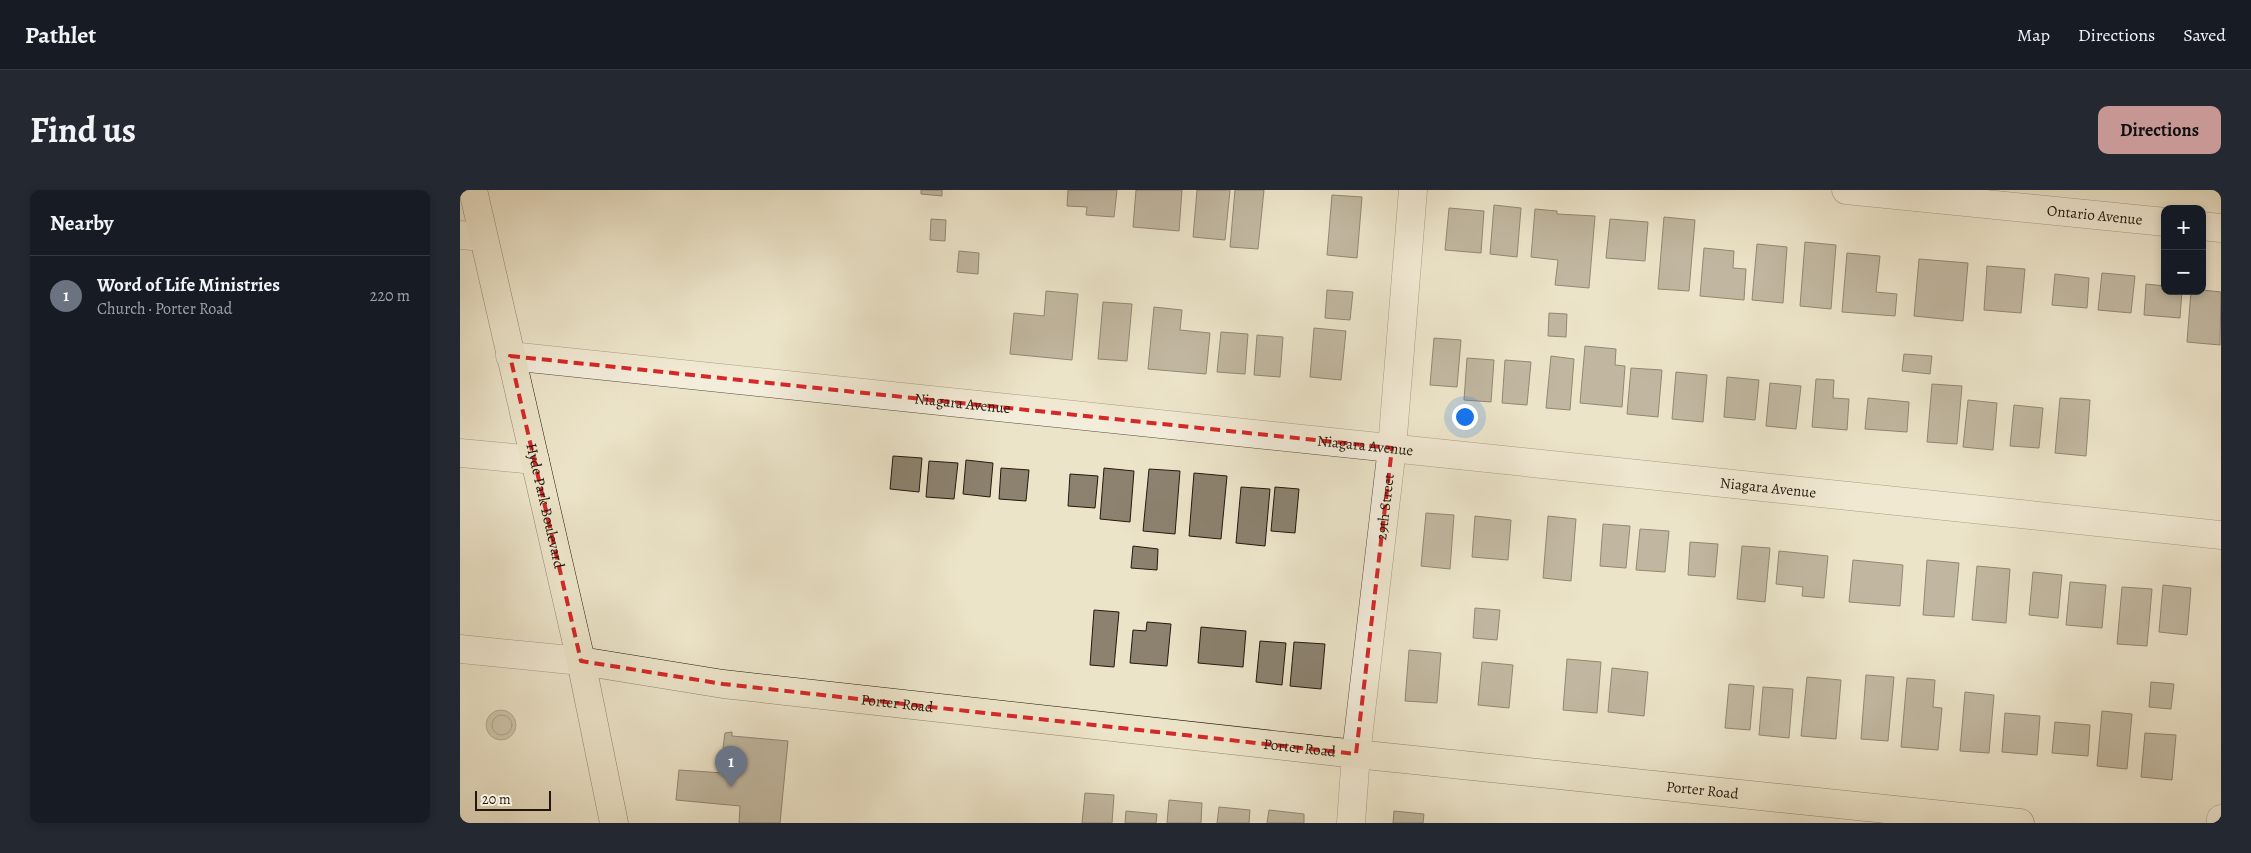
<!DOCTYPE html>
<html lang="en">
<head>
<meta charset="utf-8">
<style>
  body { margin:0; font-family:Alegreya,serif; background:#242831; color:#f1f3f6 }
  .controls { position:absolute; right:15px; top:15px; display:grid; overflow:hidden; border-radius:10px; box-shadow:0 2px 8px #0003 }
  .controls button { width:45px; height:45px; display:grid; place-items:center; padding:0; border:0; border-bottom:1px solid #363941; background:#171b24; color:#f1f3f6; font:25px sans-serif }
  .scale { position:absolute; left:15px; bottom:12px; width:76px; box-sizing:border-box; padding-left:5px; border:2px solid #23180e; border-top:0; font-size:14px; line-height:18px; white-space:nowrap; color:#23180e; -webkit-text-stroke:4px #f3eddc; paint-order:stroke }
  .you { position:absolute; left:1004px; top:226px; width:18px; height:18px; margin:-12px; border:4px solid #fff; border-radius:50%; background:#1a73e8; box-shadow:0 0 0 8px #1a73e833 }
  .badge { display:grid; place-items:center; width:32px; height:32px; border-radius:50%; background:#c59692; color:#fff; font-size:16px; font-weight:700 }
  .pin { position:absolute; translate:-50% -41px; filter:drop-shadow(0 1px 2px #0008) }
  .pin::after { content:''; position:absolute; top:26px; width:18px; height:15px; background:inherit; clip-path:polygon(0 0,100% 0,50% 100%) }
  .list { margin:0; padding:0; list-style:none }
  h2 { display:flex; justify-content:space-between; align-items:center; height:65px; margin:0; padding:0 20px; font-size:21px }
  h2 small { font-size:16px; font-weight:400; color:#9ea1a6 }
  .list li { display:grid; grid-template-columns:32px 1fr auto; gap:15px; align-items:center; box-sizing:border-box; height:80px; padding:0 20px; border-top:1px solid #363941 }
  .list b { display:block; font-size:19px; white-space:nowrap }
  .list p { margin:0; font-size:16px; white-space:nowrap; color:#9ea1a6 }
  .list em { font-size:16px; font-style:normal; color:#9ea1a6 }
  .map { position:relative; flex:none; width:1761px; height:633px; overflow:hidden; border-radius:10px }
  header { display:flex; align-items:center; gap:30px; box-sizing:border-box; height:70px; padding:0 25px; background:#171b24; border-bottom:1px solid #363941 }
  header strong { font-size:24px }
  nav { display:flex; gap:28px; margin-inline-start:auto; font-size:18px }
  .intro { display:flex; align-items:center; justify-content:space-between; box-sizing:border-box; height:120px; padding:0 30px }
  h1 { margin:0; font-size:35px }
  .button { padding:12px 22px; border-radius:10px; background:#c59692; color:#111; font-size:18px; font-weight:700 }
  main { display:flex; gap:30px; padding:0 30px }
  aside { flex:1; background:#171b24; border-radius:10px; box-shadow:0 2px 8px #0003 }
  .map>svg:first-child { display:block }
</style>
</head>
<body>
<header>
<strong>Pathlet</strong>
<nav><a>Map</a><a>Directions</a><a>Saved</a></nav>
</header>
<div class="intro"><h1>Find us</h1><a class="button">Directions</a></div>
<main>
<aside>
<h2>Nearby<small></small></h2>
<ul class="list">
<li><span class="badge" style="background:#6b7280">1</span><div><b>Word of Life Ministries</b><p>Church · Porter Road</p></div><em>220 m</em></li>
</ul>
</aside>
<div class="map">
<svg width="1761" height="633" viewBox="0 0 1761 633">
  <rect width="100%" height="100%" fill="#ece4c9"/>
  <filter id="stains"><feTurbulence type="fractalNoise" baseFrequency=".004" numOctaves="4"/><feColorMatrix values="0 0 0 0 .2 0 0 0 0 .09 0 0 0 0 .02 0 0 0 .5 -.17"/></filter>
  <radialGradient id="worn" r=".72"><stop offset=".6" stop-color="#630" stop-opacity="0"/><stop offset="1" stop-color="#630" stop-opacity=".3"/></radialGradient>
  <circle fill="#a89f89" stroke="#736958" cx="41" cy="535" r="15"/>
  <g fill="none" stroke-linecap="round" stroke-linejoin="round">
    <circle stroke="#665c4c" stroke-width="1" cx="42" cy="535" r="10"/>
  </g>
  <g fill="#8c826f" stroke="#23180e">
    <path d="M 461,0 L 482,0 L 482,6 L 461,4 Z"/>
    <path d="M 608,0 L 657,0 L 654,27 L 626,25 L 627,17 L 607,16 Z"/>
    <path d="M 676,0 L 722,0 L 719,41 L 673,37 Z"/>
    <path d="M 737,0 L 770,0 L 765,50 L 733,47 Z"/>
    <path d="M 775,0 L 804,0 L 798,59 L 770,57 Z"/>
    <path d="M 872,5 L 902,7 L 897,68 L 867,65 Z"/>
    <path d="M 1034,15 L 1061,18 L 1057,67 L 1030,64 Z"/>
    <path d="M 989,18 L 1024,21 L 1021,63 L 985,60 Z"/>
    <path d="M 1075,19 L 1097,21 L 1097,24 L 1135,26 L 1129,98 L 1095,95 L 1098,70 L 1071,67 Z"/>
    <path d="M 1204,27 L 1235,30 L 1229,101 L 1198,99 Z"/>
    <path d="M 471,29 L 486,30 L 485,51 L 470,50 Z"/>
    <path d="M 1150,29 L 1188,32 L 1185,71 L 1146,68 Z"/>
    <path d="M 1345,52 L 1376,55 L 1371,119 L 1340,116 Z"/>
    <path d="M 1297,54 L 1327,57 L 1323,113 L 1292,110 Z"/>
    <path d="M 1244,58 L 1274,61 L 1273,78 L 1286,79 L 1284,110 L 1240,106 Z"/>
    <path d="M 499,61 L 519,63 L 518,84 L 497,82 Z"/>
    <path d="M 1387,63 L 1420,66 L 1416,102 L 1437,104 L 1435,126 L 1382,122 Z"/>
    <path d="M 1459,69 L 1508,73 L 1503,131 L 1454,126 Z"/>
    <path d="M 1527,76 L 1565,79 L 1561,123 L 1524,120 Z"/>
    <path d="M 1642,83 L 1675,86 L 1671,123 L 1638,120 Z"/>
    <path d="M 1595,84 L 1629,88 L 1627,118 L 1592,115 Z"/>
    <path d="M 1686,94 L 1705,96 L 1705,101 L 1722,101 L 1720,128 L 1684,125 Z"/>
    <path d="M 867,100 L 893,102 L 890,130 L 865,128 Z"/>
    <path d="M 1742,100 L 1761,102 L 1760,155 L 1727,152 L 1731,101 Z"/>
    <path d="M 586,101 L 618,104 L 612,170 L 550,164 L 554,123 L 584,126 Z"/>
    <path d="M 643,112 L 672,114 L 667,171 L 638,169 Z"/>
    <path d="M 694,117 L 722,120 L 720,140 L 750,143 L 746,184 L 688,179 Z"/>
    <path d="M 1089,123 L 1107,124 L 1106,147 L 1088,146 Z"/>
    <path d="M 854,138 L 886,141 L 881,190 L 850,187 Z"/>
    <path d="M 761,142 L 788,144 L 785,184 L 757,182 Z"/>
    <path d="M 797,145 L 823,147 L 820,187 L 794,185 Z"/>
    <path d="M 974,148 L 1001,150 L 997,197 L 970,195 Z"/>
    <path d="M 1125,156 L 1156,159 L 1155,175 L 1165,176 L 1162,217 L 1120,213 Z"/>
    <path d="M 1444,164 L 1472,166 L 1470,184 L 1442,181 Z"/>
    <path d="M 1091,166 L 1114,169 L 1110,220 L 1086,218 Z"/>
    <path d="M 1007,168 L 1034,170 L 1031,212 L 1004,210 Z"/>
    <path d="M 1045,170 L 1071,172 L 1067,215 L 1042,213 Z"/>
    <path d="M 1171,178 L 1202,180 L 1198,227 L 1167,224 Z"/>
    <path d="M 1216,182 L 1247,185 L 1243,232 L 1212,229 Z"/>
    <path d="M 1267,187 L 1299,190 L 1295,230 L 1264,227 Z"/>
    <path d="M 1356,189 L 1374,190 L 1373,208 L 1389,209 L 1387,240 L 1352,237 Z"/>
    <path d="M 1310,193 L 1341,196 L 1336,239 L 1306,236 Z"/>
    <path d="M 1472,194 L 1502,196 L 1497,254 L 1467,252 Z"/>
    <path d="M 1408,208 L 1449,212 L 1447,242 L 1405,239 Z"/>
    <path d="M 1600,208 L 1630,210 L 1626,266 L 1595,263 Z"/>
    <path d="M 1508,210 L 1537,213 L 1533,260 L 1503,257 Z"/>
    <path d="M 1554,215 L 1583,218 L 1579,258 L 1550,256 Z"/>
    <path d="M 433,266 L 462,268 L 459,302 L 430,299 Z"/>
    <path d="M 506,270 L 533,273 L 530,307 L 503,304 Z"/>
    <path d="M 469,271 L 498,273 L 494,309 L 466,307 Z"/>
    <path d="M 541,278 L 569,280 L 566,311 L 539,309 Z"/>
    <path d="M 644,278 L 674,281 L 670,332 L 640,329 Z"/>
    <path d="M 689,279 L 720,281 L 715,344 L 683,341 Z"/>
    <path d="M 734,283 L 767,286 L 761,349 L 729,346 Z"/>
    <path d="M 610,284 L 638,286 L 635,318 L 608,316 Z"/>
    <path d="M 781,297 L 810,299 L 805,356 L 776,353 Z"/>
    <path d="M 815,297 L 839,299 L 835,343 L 811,341 Z"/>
    <path d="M 966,323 L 994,325 L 990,379 L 961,376 Z"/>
    <path d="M 1015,326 L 1051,330 L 1048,370 L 1012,367 Z"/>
    <path d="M 1088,326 L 1116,329 L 1111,391 L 1083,388 Z"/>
    <path d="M 1143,334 L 1170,336 L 1166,378 L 1140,376 Z"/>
    <path d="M 1180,339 L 1209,341 L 1205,382 L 1176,380 Z"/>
    <path d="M 1230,352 L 1258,354 L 1255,387 L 1228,385 Z"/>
    <path d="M 673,356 L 698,359 L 697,380 L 671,378 Z"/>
    <path d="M 1282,356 L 1310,358 L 1305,412 L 1277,409 Z"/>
    <path d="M 1319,361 L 1368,366 L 1364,408 L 1342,406 L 1343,397 L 1316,394 Z"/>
    <path d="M 1393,370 L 1443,375 L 1440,416 L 1389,412 Z"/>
    <path d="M 1467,370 L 1499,373 L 1494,427 L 1463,425 Z"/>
    <path d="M 1517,376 L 1550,379 L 1546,433 L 1512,430 Z"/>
    <path d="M 1573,382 L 1602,385 L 1598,428 L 1569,425 Z"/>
    <path d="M 1610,392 L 1646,395 L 1642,438 L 1606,435 Z"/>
    <path d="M 1703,395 L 1731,398 L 1727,445 L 1699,442 Z"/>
    <path d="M 1662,397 L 1692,399 L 1687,456 L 1657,454 Z"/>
    <path d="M 1015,418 L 1040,420 L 1037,450 L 1013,448 Z"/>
    <path d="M 634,420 L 659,422 L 654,477 L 630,475 Z"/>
    <path d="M 687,432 L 711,434 L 707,476 L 670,473 L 673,440 L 686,441 Z"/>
    <path d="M 741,437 L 786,441 L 783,477 L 738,473 Z"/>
    <path d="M 800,451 L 826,453 L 822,495 L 796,492 Z"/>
    <path d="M 834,452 L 865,454 L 861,499 L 830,496 Z"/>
    <path d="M 949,460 L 981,463 L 977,513 L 945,511 Z"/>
    <path d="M 1107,469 L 1141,472 L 1137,523 L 1103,520 Z"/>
    <path d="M 1022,472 L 1053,475 L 1049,518 L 1018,515 Z"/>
    <path d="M 1152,478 L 1188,482 L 1184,526 L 1148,522 Z"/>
    <path d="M 1406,485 L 1434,487 L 1428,551 L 1401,549 Z"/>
    <path d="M 1347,487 L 1381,490 L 1376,549 L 1341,546 Z"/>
    <path d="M 1447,488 L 1475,490 L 1473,517 L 1482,518 L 1478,560 L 1441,557 Z"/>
    <path d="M 1691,492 L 1714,494 L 1711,519 L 1689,517 Z"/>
    <path d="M 1269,494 L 1294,496 L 1290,540 L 1265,538 Z"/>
    <path d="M 1303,497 L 1333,499 L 1329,548 L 1299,545 Z"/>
    <path d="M 1505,502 L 1534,505 L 1529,563 L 1500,561 Z"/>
    <path d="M 1642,521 L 1672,524 L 1667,579 L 1637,576 Z"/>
    <path d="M 1545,523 L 1580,526 L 1577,565 L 1542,562 Z"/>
    <path d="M 1595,532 L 1630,535 L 1628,566 L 1592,563 Z"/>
    <path d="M 272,542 L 272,546 L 328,551 L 320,633 L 279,633 L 280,616 L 216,610 L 219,580 L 264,583 L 266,559 L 263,558 L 265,543 Z"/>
    <path d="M 1685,543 L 1716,545 L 1712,590 L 1681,587 Z"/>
    <path d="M 625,603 L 654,605 L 652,633 L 622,633 Z"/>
    <path d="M 709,610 L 742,613 L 741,633 L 707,633 Z"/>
    <path d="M 759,617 L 790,620 L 789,633 L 757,633 Z"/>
    <path d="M 809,620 L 844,624 L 844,633 L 807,633 Z"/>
    <path d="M 666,621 L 697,624 L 696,633 L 665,633 Z"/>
    <path d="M 934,621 L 964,624 L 963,633 L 933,633 Z"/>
  </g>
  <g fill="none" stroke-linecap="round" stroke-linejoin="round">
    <g stroke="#554b3d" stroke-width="29">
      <g id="minor">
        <path id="s1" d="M 1386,0 L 1705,32"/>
        <path d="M 1742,36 L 1761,38"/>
        <path d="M 0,45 L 23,47"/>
        <path id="s2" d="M 50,166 L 1761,345"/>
        <path d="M 0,263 L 75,270"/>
        <path d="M 0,459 L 121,471"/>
        <path id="s3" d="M 891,633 L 896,564 L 932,258 L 953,0"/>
        <path d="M 1761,633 L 1761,629"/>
      </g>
    </g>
    <g stroke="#23180e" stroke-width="29">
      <g id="major">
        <path id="s4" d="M 13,0 L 121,471 L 154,633"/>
        <path id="s5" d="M 121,471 L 263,494 L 896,564 L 1560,633"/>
      </g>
    </g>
    <use href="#minor" stroke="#f3eddc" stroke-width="28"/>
    <use href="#major" stroke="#ece4c9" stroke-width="28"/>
  </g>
  <path d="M0 0H1761V633H0ZM 50,166 L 932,258 L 896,564 L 263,494 L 121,471 Z" fill="#ece4c9" fill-opacity=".55" fill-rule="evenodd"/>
  <path fill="none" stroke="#d62828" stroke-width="4" stroke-dasharray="10 6" stroke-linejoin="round" d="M 50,166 L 932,258 L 896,564 L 263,494 L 121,471 Z"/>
  <g text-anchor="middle" stroke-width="5" stroke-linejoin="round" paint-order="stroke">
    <g font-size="15" fill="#23180e" stroke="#f3eddc">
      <text dy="5" stroke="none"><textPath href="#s1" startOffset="250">Ontario Avenue</textPath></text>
      <text dy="5" stroke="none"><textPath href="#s2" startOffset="455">Niagara Avenue</textPath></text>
      <text dy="5" stroke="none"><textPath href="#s2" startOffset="860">Niagara Avenue</textPath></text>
      <text dy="5" stroke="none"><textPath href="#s2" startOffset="1265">Niagara Avenue</textPath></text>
      <text dy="5" stroke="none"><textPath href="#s4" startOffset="324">Hyde Park Boulevard</textPath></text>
      <text dy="5" stroke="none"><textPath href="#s3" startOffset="318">29th Street</textPath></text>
      <text dy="5" stroke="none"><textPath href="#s5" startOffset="319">Porter Road</textPath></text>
      <text dy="5" stroke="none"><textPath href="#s5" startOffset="724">Porter Road</textPath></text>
      <text dy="5" stroke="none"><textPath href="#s5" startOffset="1129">Porter Road</textPath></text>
    </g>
  </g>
  <rect width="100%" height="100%" filter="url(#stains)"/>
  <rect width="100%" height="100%" fill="url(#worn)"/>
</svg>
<div class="controls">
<button>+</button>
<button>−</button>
</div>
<div class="scale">20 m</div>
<div class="you"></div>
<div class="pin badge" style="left:271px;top:597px;background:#6b7280">1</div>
</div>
</main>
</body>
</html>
